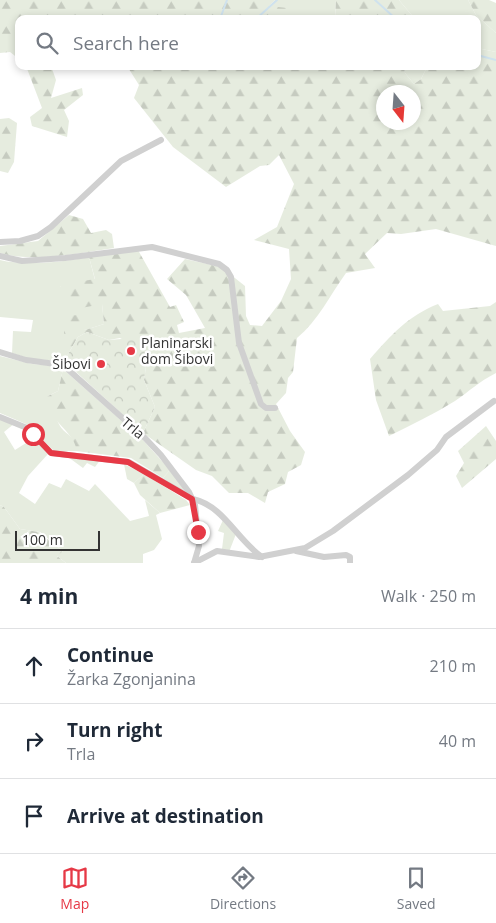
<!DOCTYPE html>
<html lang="en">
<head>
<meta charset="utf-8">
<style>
  body { margin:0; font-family:"Open Sans",sans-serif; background:#f6f6f7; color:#1f2937 }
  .compass { position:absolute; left:376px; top:85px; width:45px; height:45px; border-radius:50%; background:#fff; box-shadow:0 2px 8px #0003; rotate:163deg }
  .scale { position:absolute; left:15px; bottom:12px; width:85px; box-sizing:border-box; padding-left:5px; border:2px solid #333; border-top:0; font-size:14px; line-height:18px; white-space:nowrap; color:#333; -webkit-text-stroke:4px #fff; paint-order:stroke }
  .stop { position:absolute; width:15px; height:15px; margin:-11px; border:4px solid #e63946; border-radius:50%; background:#fff }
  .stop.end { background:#e63946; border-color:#fff; box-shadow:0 1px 5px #0008 }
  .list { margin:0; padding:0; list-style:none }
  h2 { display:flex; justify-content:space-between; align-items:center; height:65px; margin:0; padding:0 20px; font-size:21px }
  h2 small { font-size:16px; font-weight:400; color:#747a83 }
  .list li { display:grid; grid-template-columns:32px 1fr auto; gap:15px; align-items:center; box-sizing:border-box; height:75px; padding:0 20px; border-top:1px solid #e0e1e3 }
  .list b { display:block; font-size:19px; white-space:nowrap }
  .list p { margin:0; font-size:16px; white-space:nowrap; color:#747a83 }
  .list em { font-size:16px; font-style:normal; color:#747a83 }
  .icon { flex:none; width:28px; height:28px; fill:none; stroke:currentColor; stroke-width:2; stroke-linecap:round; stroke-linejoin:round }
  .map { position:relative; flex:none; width:496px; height:563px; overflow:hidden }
  .search { position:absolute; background:#fff; box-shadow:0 2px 8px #0003; left:15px; right:15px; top:15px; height:55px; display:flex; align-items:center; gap:12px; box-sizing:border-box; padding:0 18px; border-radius:10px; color:#747a83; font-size:19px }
  .sheet { height:290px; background:#fff }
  nav { display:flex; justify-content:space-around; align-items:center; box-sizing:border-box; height:70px; border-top:1px solid #e0e1e3; background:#fff; font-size:14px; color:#747a83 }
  nav a { display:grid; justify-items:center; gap:2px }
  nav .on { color:#e63946 }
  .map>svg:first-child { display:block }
</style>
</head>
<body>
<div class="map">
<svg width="496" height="563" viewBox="0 0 496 563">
  <defs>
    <pattern id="forest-firs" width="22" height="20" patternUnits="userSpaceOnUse" patternTransform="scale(1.25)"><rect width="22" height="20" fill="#e6ecdf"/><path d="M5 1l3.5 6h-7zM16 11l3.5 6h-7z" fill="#c6cbc0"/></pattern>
    <pattern id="park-crowns" width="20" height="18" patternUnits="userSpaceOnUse" patternTransform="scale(1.25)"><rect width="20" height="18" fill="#e6ecdf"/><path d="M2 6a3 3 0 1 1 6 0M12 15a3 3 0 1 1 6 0" fill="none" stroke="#c6cbc0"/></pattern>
  </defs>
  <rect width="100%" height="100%" fill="#fff"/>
  <g fill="#e6ecdf">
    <path d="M 275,0 L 336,0 L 335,19 L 287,19 L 291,17 L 269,6 Z"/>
    <path d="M 399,0 L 468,0 L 476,15 L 496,33 L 496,52 L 477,48 L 477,19 L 415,19 Z"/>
    <path d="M 404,66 L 432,66 L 427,67 L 421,79 L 414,84 L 405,73 Z"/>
    <path d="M 89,257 L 95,280 L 60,286 L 102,304 L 104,324 L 85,330 L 64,316 L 64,361 L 31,359 L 12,353 L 13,331 L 31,332 L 33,320 L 0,317 L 0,260 C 24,266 65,262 89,257 Z"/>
    <path d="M 0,356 L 32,364 L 56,366 L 63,369 L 58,391 L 48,396 C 52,405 55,417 60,426 C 66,436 78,436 76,451 L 54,451 L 26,424 L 0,413 Z"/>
    <path d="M 0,419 L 15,423 L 4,432 L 15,450 L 34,438 L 48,454 L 28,476 L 19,493 L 35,504 L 49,483 L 61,488 L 66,479 L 89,491 L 95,484 L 130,521 L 149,516 L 145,500 L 160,513 L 156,515 L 162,539 L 154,550 L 143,554 L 143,563 L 66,563 L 56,555 L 63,551 L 40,532 L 20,529 L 4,507 L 0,505 Z"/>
    <path d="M 124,464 L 144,474 L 134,483 L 127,479 Z"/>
    <path d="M 170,470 L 185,488 L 182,491 L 163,478 Z"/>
    <path d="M 223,520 L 236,534 L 229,552 L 222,549 L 224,533 L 218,531 Z"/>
  </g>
  <g fill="url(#forest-firs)" fill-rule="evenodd">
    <path d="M 0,0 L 275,0 L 269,6 L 287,8 L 291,17 L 19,19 L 19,59 L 10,52 L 0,53 Z"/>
    <path d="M 336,0 L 399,0 L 415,19 L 335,19 Z"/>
    <path d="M 468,0 L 489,0 L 496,3 L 496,33 L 476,15 Z"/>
    <path d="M 477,48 L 496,52 L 496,246 L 436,229 L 401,234 L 387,233 L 365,254 L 375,268 L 346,273 C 330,295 318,321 297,338 L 293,372 L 288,378 L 286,393 L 276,404 L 290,431 L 305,452 L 301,465 L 288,472 L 285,484 L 268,492 L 265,503 L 248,493 L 229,493 L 212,476 L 196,470 L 143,433 L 155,407 L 144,380 L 148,353 L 120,338 L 109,340 L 87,332 L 78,337 L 64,361 L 64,316 L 78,315 L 85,330 L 104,324 L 102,304 L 76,309 L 67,300 L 60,285 L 95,279 L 89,257 L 138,250 L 170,307 L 176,305 L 184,322 L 177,325 L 179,333 L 205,328 L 186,295 L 167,279 L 185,259 L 221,267 L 245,286 L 246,316 L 250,325 L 262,326 L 281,301 L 291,279 L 289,249 L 254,240 L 277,227 L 294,184 L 279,155 L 269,165 L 260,166 L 226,187 L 173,147 L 134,98 L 139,85 L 127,66 L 404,66 L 405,73 L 414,84 L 421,79 L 427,67 L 477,66 ZM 384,92 L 414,92 L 414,122 L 384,122 Z"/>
    <path d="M 26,66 L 51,66 L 56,80 L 51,98 L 82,88 L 83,95 L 64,110 L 69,121 L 67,137 L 32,126 L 30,117 L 42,108 Z"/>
    <path d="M 9,118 L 17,123 L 14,162 L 8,173 L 0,171 L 0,119 Z"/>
    <path d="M 69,215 L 83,219 L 91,233 L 106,230 L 112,234 L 114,248 C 81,253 32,263 0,253 L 0,246 L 38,241 Z"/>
    <path d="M 496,302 L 496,373 C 478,382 470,391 455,401 C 434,414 411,425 389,436 L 376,400 L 370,359 C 391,335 408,316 438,304 L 443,311 L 490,306 Z"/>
    <path d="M 63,369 L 142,439 L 170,470 L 163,478 L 131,458 L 76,451 C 78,437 51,420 44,402 L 48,396 L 58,391 Z"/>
    <path d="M 486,426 L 496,441 L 496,459 L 462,488 L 456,476 L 464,463 L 458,451 Z"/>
    <path d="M 68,457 L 101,459 L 95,467 L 87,463 L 83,468 Z"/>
    <path d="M 144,474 L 186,500 L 190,505 L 160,513 L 140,495 L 134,483 Z"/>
    <path d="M 0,505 L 4,507 L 20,529 L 39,532 L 63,551 L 57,556 L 66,563 L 0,563 Z"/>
  </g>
  <path fill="url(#park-crowns)" d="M 87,332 L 109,340 L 133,338 L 148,353 L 144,380 L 155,407 L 143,433 L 64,361 L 78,337 Z"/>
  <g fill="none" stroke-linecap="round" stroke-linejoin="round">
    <g stroke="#cfe2ee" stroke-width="2">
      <path d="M 375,0 L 396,19"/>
      <path d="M 220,19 L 227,0"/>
      <path d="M 256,19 L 277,0"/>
      <path d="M 477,55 L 496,60"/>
    </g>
    <g stroke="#d0d0d0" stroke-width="6">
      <path d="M 0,242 L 20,241 L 38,236 L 51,227 L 121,161 L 161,140"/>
      <path d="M 0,256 L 22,261 L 65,258 L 152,247 L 219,264 L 227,270 L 231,277 L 239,343 L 261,404 L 266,408 L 275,408"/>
      <path d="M 0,352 L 26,360 L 63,365 L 145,438 L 161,455 L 189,492 L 195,505 L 199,546 L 194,563"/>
      <path d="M 0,417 L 27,428 L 51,453 L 129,462 L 193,499 C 224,506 237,540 262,557"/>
      <path d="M 296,551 L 324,557 L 346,555 L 350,557 L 350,563"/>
      <path d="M 194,563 L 217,551 L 259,557 L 305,548 L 333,531 L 408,475 L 437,450 L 446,437 L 494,401"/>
    </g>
  </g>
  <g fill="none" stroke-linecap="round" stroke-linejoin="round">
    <path stroke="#e63946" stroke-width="6" d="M 33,434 L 51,453 L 128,462 L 192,499 L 198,532"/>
  </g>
  <g fill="#e63946" stroke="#fff" stroke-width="2">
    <circle cx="131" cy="351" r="5"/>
    <circle cx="101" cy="364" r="5"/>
  </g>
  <g text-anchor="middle" stroke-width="5" stroke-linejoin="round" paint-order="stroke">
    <g font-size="14" fill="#333" stroke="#fff" text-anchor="start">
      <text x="141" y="348">Planinarski<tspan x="141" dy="16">dom Šibovi</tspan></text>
      <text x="91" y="369" text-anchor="end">Šibovi</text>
    </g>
    <g font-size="14" fill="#333" stroke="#fff">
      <text transform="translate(133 428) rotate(40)" y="5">Trla</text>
    </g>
  </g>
</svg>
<svg class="compass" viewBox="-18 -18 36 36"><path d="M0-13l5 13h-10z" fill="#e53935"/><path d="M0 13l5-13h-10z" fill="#747a83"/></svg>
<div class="scale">100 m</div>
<div class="stop" style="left:33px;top:434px"></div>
<div class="stop end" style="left:198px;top:532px"></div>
<div class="search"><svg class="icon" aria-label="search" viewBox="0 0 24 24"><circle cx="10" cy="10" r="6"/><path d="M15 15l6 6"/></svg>Search here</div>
</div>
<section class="sheet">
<h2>4 min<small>Walk · 250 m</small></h2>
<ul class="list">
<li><svg class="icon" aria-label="ahead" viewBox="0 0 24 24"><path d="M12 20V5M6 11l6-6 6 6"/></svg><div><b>Continue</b><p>Žarka Zgonjanina</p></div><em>210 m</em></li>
<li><svg class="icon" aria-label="right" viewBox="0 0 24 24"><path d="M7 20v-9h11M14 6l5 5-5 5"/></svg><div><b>Turn right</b><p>Trla</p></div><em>40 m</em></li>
<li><svg class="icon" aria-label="arrive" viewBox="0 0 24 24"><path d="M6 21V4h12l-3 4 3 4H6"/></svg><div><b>Arrive at destination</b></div></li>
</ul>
</section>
<nav>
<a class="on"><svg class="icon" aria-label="map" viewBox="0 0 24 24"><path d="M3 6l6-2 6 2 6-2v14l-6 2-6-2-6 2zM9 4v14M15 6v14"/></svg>Map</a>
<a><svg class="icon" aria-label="directions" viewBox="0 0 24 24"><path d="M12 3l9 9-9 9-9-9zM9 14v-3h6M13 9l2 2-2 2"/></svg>Directions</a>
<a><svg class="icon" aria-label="saved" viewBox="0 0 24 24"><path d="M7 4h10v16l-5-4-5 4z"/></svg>Saved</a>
</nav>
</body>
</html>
